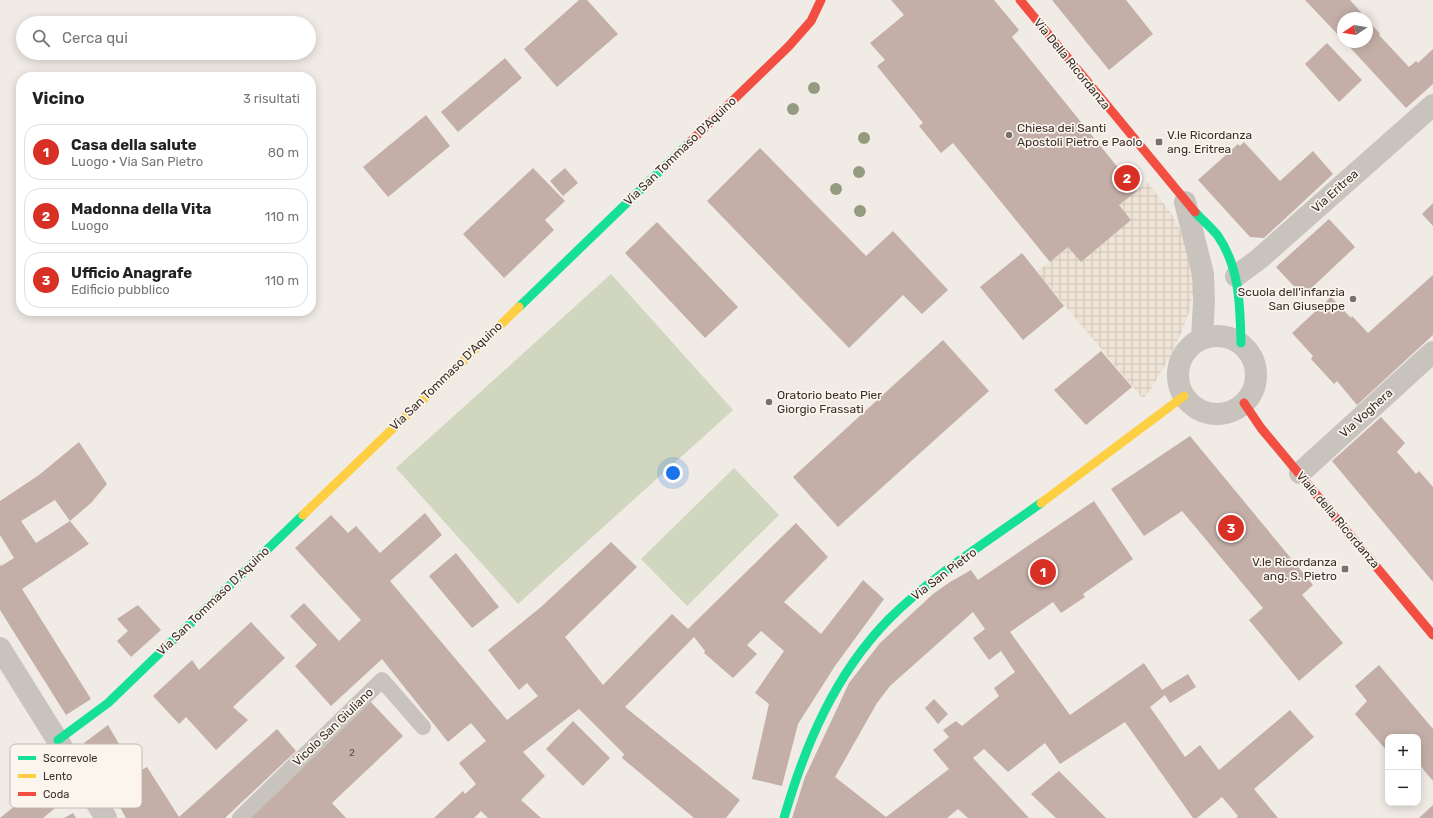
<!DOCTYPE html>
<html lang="it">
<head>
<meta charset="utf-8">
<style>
  body { margin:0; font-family:Rubik,sans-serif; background:#f6f6f6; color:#222 }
  .controls { position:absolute; right:12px; bottom:12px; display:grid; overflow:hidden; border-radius:8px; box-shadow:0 2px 10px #0003 }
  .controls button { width:36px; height:36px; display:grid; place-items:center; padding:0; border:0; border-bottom:1px solid #e0e0e0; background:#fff; color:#222; font:20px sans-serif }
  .compass { position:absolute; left:1337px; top:12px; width:36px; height:36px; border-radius:50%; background:#fff; box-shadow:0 2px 10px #0003; rotate:258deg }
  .you { position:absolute; left:673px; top:473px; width:14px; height:14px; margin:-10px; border:3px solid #fff; border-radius:50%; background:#1a73e8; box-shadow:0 0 0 6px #1a73e833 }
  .badge { display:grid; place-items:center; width:26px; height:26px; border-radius:50%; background:#d93025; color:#fff; font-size:13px; font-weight:700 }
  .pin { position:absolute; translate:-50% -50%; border:2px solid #fff; box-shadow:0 1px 4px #0006 }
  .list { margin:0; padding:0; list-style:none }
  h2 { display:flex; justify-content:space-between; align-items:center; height:52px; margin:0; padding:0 16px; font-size:17px }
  h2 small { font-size:13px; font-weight:400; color:#767676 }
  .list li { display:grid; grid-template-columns:26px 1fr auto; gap:12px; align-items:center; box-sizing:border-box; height:56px; margin:0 8px 8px; padding:0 8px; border:1px solid #e0e0e0; border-radius:16px }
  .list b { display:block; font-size:15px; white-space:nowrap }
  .list p { margin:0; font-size:13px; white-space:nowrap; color:#767676 }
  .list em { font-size:13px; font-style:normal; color:#767676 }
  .icon { flex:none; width:22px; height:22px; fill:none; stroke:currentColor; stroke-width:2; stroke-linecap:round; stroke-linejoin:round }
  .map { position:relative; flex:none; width:1433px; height:818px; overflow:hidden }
  .search { position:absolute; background:#fff; box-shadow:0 2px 10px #0003; left:16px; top:16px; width:300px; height:44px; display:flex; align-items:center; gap:10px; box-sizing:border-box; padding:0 14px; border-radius:22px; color:#767676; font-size:15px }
  .panel { position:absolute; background:#fff; box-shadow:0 2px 10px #0003; left:16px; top:72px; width:300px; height:244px; border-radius:16px }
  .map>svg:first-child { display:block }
</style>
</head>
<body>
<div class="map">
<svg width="1433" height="818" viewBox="0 0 1433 818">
  <defs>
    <pattern id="plaza-grid" width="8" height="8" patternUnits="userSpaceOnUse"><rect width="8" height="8" fill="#eee3d5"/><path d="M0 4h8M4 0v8" fill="none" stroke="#cdc3b7"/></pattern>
  </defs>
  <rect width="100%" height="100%" fill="#f0ebe5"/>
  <g fill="#d1d6bf">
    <path d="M 611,274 L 733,410 L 518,604 L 396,468 Z"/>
    <path d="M 734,468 L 779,515 L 687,606 L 641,559 Z"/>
  </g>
  <path fill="url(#plaza-grid)" d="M 1147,182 L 1171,213 L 1181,231 L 1191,261 L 1193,292 L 1189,312 L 1182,331 L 1169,358 L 1151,389 L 1143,399 L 1037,272 L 1068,247 L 1081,262 L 1131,220 L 1119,205 Z"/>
  <g fill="#c3afa7" fill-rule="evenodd">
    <path d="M 579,0 L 587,0 L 618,34 L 557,87 L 524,49 Z"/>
    <path d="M 891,0 L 994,0 L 1019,30 L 1012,37 L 1137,191 L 1119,205 L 1131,220 L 1081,262 L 1068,247 L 1050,262 L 953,143 L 941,153 L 919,126 L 923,123 L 877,66 L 885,60 L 870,43 L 904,15 Z"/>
    <path d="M 1052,0 L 1126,0 L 1153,34 L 1109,70 Z"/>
    <path d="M 1305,0 L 1350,0 L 1366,18 L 1343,18 L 1343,40 Z"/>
    <path d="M 1367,19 L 1380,34 L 1379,35 L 1409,67 L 1416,61 L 1418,63 L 1433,49 L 1433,84 L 1406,108 L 1345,42 L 1367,42 Z"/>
    <path d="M 1327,43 L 1362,80 L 1339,102 L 1305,64 Z"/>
    <path d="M 505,58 L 522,78 L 458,132 L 441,112 Z"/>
    <path d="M 426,115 L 450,146 L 388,197 L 363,167 Z"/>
    <path d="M 1244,142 L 1280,181 L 1313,151 L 1333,174 L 1264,238 L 1250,237 L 1198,180 L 1238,144 L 1240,146 Z"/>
    <path d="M 760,148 L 866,256 L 893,231 L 948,290 L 922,314 L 903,295 L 849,348 L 707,201 Z"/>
    <path d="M 533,168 L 565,201 L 545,220 L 554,230 L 504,278 L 463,234 Z"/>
    <path d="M 565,168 L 578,183 L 563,196 L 550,181 Z"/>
    <path d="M 1433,203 L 1433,226 L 1422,214 Z"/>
    <path d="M 1329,219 L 1355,247 L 1303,296 L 1276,267 Z"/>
    <path d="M 657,222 L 738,307 L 705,338 L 625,253 Z"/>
    <path d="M 1022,253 L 1064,306 L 1023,340 L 980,287 Z"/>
    <path d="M 1433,275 L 1433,335 L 1357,405 L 1337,381 L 1334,384 L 1311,359 L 1313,356 L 1292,333 L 1331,297 L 1351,318 L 1352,316 L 1368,333 Z"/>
    <path d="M 943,340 L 989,391 L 838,527 L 793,477 Z"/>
    <path d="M 1101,351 L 1132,387 L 1086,425 L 1054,390 Z"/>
    <path d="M 1381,417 L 1405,443 L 1397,452 L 1416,474 L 1419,471 L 1433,487 L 1433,582 L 1332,461 Z"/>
    <path d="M 1190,436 L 1313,585 L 1302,595 L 1343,643 L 1299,681 L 1249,620 L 1263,608 L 1182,511 L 1144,536 L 1111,489 Z"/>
    <path d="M 79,442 L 107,484 L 91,503 L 70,521 L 55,500 L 21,521 L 36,543 L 70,521 L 89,544 L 22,589 L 91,699 L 66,715 L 0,610 L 0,564 L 1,566 L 14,558 L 0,535 L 0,501 L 39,475 Z"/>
    <path d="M 1094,501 L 1133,559 L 1083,594 L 1085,597 L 1061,613 L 1053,602 L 1010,632 L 1070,715 L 1144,663 L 1162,690 L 1188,674 L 1196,687 L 1170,703 L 1165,695 L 1150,707 L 1185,757 L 1200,745 L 1219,770 L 1290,710 L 1314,737 L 1254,789 L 1278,818 L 1236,818 L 1238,816 L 1222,797 L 1197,818 L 1193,818 L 1125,722 L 1060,764 L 1045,743 L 1008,772 L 984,749 L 973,758 L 1029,818 L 968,818 L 958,809 L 947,818 L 792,818 L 805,777 L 849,683 L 880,643 L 933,594 L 950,582 L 971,570 L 978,580 ZM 973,612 L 985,629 L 973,638 L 989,660 L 1001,651 L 1015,672 L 994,688 L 999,696 L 962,726 L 956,721 L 943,730 L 949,737 L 933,750 L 949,769 L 886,817 L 835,777 L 877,703 L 890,686 Z"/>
    <path d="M 425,513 L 442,535 L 390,581 L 507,720 L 538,696 L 527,683 L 519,690 L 488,650 L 541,607 L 611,542 L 637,567 L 565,637 L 603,685 L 672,614 L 688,629 L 796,523 L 828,557 L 784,602 L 821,634 L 863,580 L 884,599 L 835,666 L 798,724 L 782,786 L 752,779 L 769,704 L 755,693 L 784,651 L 761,631 L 747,645 L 757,654 L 733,678 L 704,653 L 705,651 L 694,637 L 625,707 L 740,800 L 726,818 L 694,818 L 622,758 L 624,754 L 579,709 L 523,752 L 545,776 L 521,800 L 541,818 L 488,818 L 481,811 L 474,818 L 434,818 L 463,791 L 465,794 L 476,784 L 459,763 L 486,741 L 471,723 L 448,742 L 382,659 L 331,706 L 295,666 L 317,645 L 290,616 L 304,603 L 339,641 L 361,620 L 295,548 L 331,515 L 348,533 L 356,526 L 380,553 Z"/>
    <path d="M 456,553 L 499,607 L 472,628 L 429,576 Z"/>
    <path d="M 138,605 L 161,630 L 131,657 L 117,641 L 128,631 L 117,619 Z"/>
    <path d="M 251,622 L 285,658 L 233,707 L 248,720 L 216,750 L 186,717 L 179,724 L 153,696 L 192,660 L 199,670 Z"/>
    <path d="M 1379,665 L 1433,729 L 1433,781 L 1418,763 L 1418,737 L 1388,737 L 1388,752 L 1355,714 L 1367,701 L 1355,686 Z"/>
    <path d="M 934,699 L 948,714 L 938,724 L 925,708 Z"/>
    <path d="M 369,700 L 403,736 L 332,803 L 346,818 L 251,818 Z"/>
    <path d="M 573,721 L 610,758 L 583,786 L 546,749 Z"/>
    <path d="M 108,725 L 136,773 L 147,767 L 179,817 L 277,729 L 296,751 L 225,818 L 126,818 L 84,743 Z"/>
    <path d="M 1059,771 L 1106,818 L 1056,818 L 1031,794 Z"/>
    <path d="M 47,780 L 61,803 L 43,818 L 0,818 Z"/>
    <path d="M 1433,805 L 1433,818 L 1419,818 Z"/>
    <path d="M 73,813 L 76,818 L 64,818 Z"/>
  </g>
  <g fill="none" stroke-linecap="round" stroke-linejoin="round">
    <path stroke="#c9c3be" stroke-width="16" d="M 240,818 L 382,680 L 423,727"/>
    <g stroke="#c9c3be" stroke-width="22">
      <path d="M 1185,202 L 1203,274 L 1204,300 L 1202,339"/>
      <path d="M 1236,276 L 1259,259 L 1433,105"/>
      <circle cx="1217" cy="375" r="39"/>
      <path d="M 1300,473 L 1433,352"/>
      <path d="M 0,648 L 106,818"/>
    </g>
    <g stroke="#16e098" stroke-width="9">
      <path d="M 1195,212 C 1202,220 1212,228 1218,236 C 1240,268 1240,306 1241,343"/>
      <path d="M 519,307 L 689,143"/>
      <path d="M 58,740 L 108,703 L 303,515"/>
      <path d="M 784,818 C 805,745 835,674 889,619 C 934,574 990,540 1041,503"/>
    </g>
    <g stroke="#ffcf43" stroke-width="9">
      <path d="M 1041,503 L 1184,396"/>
      <path d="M 303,515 L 519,307"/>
    </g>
    <g stroke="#f24e42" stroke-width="9">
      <path d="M 1020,0 L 1195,212"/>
      <path d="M 689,143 L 789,46 L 811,21 L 821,0"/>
      <path d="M 1244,403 L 1261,428 L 1433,635"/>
    </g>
  </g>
  <g fill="#959b80">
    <circle cx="814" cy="88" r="6"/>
    <circle cx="793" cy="109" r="6"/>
    <circle cx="864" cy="138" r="6"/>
    <circle cx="859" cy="172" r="6"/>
    <circle cx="836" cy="189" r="6"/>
    <circle cx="860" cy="211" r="6"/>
  </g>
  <g fill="#7a716c" stroke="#fbf5ee" stroke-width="1.5">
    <circle cx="1009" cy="135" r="4"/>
    <rect x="1155" y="138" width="8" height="8" rx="2"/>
    <circle cx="1353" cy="299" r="4"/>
    <circle cx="769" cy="402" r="4"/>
    <rect x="1341" y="565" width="8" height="8" rx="2"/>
  </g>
  <g text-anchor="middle" stroke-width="3.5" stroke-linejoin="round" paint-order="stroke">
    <g font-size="10" fill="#5d504a">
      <text x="352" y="756">2</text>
    </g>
    <g font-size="12" fill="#3b302b" stroke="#fbf5ee">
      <text transform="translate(1072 64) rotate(51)" y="4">Via Della Ricordanza</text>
      <text transform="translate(680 151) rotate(-44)" y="4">Via San Tommaso D'Aquino</text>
      <text transform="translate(1335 191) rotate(-42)" y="4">Via Eritrea</text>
      <text transform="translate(446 376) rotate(-44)" y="4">Via San Tommaso D'Aquino</text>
      <text transform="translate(1366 413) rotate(-42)" y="4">Via Voghera</text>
      <text transform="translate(1338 520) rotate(50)" y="4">Viale della Ricordanza</text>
      <text transform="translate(944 574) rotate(-37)" y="4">Via San Pietro</text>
      <text transform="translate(213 601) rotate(-44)" y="4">Via San Tommaso D'Aquino</text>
      <text transform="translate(333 727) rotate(-44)" y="4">Vicolo San Giuliano</text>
    </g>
    <g font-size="12" fill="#3b302b" stroke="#fbf5ee" text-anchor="start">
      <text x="1017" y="132">Chiesa dei Santi<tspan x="1017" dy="14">Apostoli Pietro e Paolo</tspan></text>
      <text x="1167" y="139">V.le Ricordanza<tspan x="1167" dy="14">ang. Eritrea</tspan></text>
      <text x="1345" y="296" text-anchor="end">Scuola dell'infanzia<tspan x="1345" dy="14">San Giuseppe</tspan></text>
      <text x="777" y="399">Oratorio beato Pier<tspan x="777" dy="14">Giorgio Frassati</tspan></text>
      <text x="1337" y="566" text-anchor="end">V.le Ricordanza<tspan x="1337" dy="14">ang. S. Pietro</tspan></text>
    </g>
  </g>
  <rect x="10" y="744" width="132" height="64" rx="6" fill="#fbf5ee" stroke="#c1bab4" stroke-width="1"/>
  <rect x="18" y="756" width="18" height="4" fill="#16e098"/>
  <rect x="18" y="774" width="18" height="4" fill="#ffcf43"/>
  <rect x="18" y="792" width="18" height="4" fill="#f24e42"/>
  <g font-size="11" fill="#3b302b">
    <text x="43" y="762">Scorrevole</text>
    <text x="43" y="780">Lento</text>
    <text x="43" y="798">Coda</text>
  </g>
</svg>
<div class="controls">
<button>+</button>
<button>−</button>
</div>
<svg class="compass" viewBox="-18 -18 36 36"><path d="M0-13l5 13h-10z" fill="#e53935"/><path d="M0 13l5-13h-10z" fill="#767676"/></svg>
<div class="you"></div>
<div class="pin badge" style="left:1043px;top:572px">1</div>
<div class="pin badge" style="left:1127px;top:178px">2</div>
<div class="pin badge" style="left:1231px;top:528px">3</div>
<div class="search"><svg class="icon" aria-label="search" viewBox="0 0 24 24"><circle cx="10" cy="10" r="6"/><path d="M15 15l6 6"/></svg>Cerca qui</div>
<section class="panel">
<h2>Vicino<small>3 risultati</small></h2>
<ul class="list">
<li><span class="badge">1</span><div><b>Casa della salute</b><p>Luogo · Via San Pietro</p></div><em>80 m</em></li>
<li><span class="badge">2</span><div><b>Madonna della Vita</b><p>Luogo</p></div><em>110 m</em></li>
<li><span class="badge">3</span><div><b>Ufficio Anagrafe</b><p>Edificio pubblico</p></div><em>110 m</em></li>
</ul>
</section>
</div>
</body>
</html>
